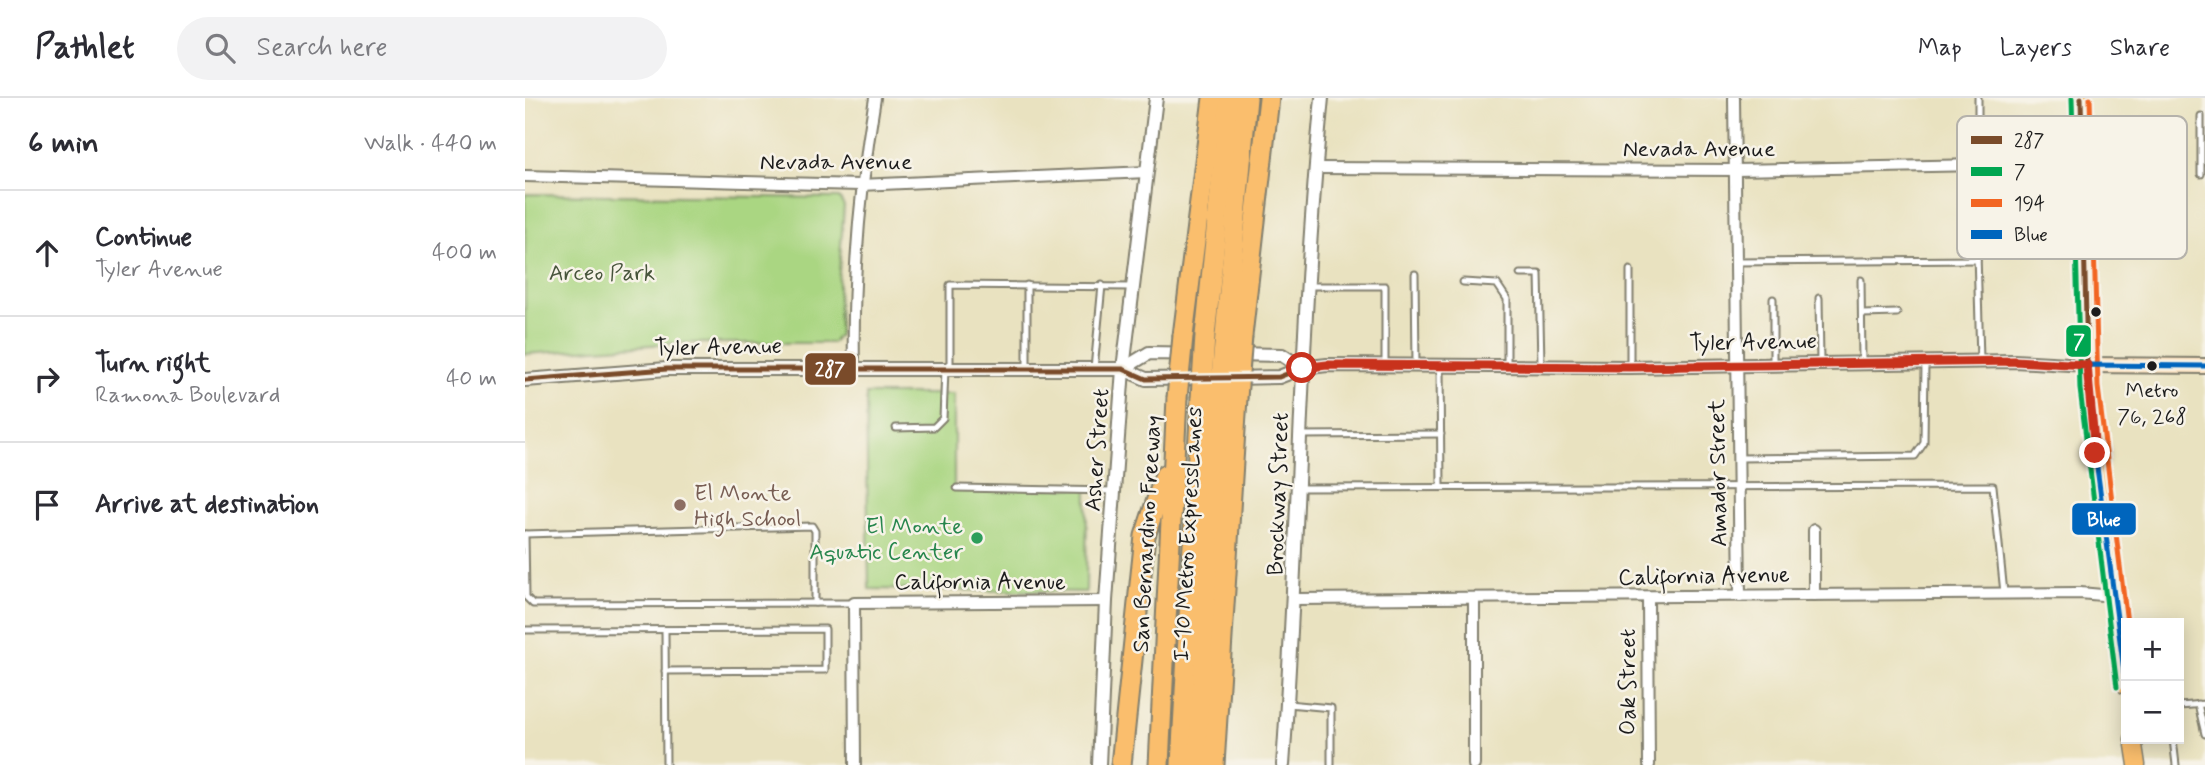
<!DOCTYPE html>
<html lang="en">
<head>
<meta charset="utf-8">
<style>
  body { margin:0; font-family:Mynerve,sans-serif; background:#f2f2f3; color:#2b2b33 }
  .controls { position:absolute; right:21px; bottom:21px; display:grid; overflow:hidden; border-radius:0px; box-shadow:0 4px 18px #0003 }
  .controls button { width:63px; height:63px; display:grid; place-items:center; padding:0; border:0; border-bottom:2px solid #e1e1e2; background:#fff; color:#2b2b33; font:35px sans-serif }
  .stop { position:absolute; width:21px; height:21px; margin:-16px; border:5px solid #c8321e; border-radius:50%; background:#fff }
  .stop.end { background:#c8321e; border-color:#fff; box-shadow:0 2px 7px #0008 }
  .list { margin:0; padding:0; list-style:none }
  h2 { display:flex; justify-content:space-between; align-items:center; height:91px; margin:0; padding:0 28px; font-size:30px }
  h2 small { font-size:23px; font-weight:400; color:#7c7c81 }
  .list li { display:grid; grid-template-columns:46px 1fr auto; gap:21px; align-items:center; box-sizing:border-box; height:126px; padding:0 28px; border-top:2px solid #e1e1e2 }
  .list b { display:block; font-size:26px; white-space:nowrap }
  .list p { margin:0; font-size:23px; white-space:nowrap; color:#7c7c81 }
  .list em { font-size:23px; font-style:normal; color:#7c7c81 }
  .icon { flex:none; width:38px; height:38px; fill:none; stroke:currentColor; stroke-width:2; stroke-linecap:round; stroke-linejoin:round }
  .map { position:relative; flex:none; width:1680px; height:667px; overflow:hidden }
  header { display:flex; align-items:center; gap:42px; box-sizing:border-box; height:98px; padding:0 35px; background:#fff; border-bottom:2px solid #e1e1e2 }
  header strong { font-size:33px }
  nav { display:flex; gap:38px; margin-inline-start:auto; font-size:24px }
  .search { width:490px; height:63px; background:#f2f2f3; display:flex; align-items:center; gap:18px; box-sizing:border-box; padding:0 24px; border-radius:38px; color:#7c7c81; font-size:26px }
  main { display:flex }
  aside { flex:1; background:#fff }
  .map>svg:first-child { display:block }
</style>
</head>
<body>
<header>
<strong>Pathlet</strong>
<div class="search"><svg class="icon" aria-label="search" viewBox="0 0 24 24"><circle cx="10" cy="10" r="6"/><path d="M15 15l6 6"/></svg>Search here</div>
<nav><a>Map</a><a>Layers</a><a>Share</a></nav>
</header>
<main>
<aside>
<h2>6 min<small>Walk · 440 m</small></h2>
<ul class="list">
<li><svg class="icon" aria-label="ahead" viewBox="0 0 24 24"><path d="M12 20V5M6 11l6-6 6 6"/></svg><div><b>Continue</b><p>Tyler Avenue</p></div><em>400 m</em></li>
<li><svg class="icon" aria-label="right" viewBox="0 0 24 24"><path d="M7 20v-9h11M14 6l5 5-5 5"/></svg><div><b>Turn right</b><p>Ramona Boulevard</p></div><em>40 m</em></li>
<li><svg class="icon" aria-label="arrive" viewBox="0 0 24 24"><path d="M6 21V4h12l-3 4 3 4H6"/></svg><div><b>Arrive at destination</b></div></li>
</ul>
</aside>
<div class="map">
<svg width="1680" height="667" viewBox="0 0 1680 667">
  <rect width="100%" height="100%" fill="#f7f3e8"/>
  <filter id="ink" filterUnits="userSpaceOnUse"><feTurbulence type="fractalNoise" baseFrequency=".0143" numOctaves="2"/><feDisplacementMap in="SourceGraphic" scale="14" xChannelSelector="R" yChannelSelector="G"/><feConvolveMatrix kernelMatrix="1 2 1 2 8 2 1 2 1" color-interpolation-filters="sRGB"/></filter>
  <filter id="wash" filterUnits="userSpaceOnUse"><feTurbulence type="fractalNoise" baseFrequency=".00686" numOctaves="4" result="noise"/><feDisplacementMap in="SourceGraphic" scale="28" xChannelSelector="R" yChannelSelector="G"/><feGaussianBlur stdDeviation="1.57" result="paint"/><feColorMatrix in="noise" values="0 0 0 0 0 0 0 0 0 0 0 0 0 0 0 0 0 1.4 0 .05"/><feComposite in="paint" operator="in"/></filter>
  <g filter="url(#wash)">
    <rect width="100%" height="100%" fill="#e9e2c0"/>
    <g fill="#aad682" stroke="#63794f" stroke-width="2">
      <path d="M 0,96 L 314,100 L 319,108 L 313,187 L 314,237 L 307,245 L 154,245 L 0,256 Z"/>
      <path d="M 341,296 L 429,296 L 429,390 L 562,390 L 561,494 L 344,491 Z"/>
    </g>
  </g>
  <g filter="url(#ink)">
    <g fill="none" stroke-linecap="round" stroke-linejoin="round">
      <g stroke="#827f6e" stroke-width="9">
        <g id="service">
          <path d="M 1453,0 L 1453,65 L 1450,83 L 1455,262"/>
          <path d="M 1676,18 L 1676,76"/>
          <path d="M 1212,164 L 1452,162"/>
          <path d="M 1105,172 L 1105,269"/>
          <path d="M 890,176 L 891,267"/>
          <path d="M 995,176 L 1014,176 L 1016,266"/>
          <path d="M 1336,182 L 1337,264"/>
          <path d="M 938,184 L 972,186 L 982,201 L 982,269"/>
          <path d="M 502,187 L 502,271"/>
          <path d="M 784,188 L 860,188 L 860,267"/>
          <path d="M 1294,200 L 1295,264"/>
          <path d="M 1248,201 L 1248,266"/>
          <path d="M 1337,216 L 1372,215"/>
          <path d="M 425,269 L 425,187 L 607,189"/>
          <path d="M 915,270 L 916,389"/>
          <path d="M 569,271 L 577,187"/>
          <path d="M 371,330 L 409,329 L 418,320 L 420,272"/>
          <path d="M 776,337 L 916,336"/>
          <path d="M 1213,360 L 1390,358 L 1399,345 L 1400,265"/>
          <path d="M 432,390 L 589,393"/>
          <path d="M 774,390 L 1468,388 L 1479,495"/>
          <path d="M 0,436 L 1,499 L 8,506 L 329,505"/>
          <path d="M 0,436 L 287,428 L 290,433 L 290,505"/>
          <path d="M 0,532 L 300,531 L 300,572 L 140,573"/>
          <path d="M 140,532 L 141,667"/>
          <path d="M 763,606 L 806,610 L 806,667"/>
          <path d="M 1673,606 L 1680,636"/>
          <path d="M 1654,608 L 1680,606"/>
          <path d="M 1648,641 L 1651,667"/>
        </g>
      </g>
      <g stroke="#827f6e" stroke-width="14">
        <g id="minor">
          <path d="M 1209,0 L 1215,498"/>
          <path d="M 790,70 L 1211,72 L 1557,65"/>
          <path d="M 0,78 L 335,87 L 622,74"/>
          <path d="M 329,269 C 327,177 335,90 350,0"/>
          <path d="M 1289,497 L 1289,432"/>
          <path d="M 949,500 L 949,667"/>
          <path d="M 1123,500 L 1124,667"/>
          <path d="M 770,501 L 1555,495 L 1588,498"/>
          <path d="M 330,667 L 329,505 L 581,503"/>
        </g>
      </g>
      <g stroke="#827f6e" stroke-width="16">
        <g id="tertiary">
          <path d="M 709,256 L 757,257 L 777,270"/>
          <path d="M 598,271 L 624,255 L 684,256"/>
          <path d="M 708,280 L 754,279 L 777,270 L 802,267 L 1105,269 L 1489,263 L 1562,267"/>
          <path d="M 0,282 L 142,271 L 598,271 L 621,281 L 683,280"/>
          <path d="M 574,667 L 581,503 L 598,271 L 631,0"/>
          <path d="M 758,667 C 774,445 775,222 797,0"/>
        </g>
      </g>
      <g stroke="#827f6e" stroke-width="18">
        <path id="secondary" d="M 1562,267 L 1680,268"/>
      </g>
      <g stroke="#827f6e" stroke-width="19">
        <g id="primary">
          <path d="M 1556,0 L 1564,290 L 1601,588"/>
          <path d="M 1608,641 L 1612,667"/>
        </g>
      </g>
      <g stroke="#827f6e" stroke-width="23">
        <g id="motorway">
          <path d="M 658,238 L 688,0"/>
          <path d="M 680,238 L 705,0"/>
          <path d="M 700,238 L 722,0"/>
          <path d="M 717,238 L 744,0"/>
          <path d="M 596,667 L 620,438 L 640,377"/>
          <path d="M 634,667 L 652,300"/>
          <path d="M 656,667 L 676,300"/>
          <path d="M 673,667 L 694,300"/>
          <path d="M 689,667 L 712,300"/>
        </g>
      </g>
      <use href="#service" stroke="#fff" stroke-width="5"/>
      <use href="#minor" stroke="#fff" stroke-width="10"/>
      <use href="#tertiary" stroke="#fff" stroke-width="12"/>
      <use href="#secondary" stroke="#fde5c5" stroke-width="14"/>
      <use href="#primary" stroke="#fabe6d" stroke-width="16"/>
      <use href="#motorway" stroke="#fabe6d" stroke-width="19"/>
      <g stroke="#827f6e" stroke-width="23" stroke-linecap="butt">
        <g id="motorway-bridge">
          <path d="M 652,300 L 658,238"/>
          <path d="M 676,300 L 680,238"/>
          <path d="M 694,300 L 700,238"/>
          <path d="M 712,300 L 717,238"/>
        </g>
      </g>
      <use href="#motorway-bridge" stroke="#fabe6d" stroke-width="19"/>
      <g stroke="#f7f3e8" stroke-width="10">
        <path id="bus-1" d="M 0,282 L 142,271 L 598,271 L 621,281 L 754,279 L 777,270 L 802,267 L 1105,269 L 1489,263 L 1562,267 L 1556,0"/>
      </g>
      <g stroke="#f7f3e8" stroke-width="10">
        <path id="bus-2" d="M 1547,0 L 1555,291 L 1592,589"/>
      </g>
      <g stroke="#f7f3e8" stroke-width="10">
        <path id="bus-3" d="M 1565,0 L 1573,289 L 1602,525"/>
      </g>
      <g stroke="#f7f3e8" stroke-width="10">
        <path id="bus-4" d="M 1601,588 L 1571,362 L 1562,267 L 1680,268"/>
      </g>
      <use href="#bus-1" stroke="#7a4b2a" stroke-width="5"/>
      <use href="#bus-2" stroke="#00a651" stroke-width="5"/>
      <use href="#bus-3" stroke="#f26522" stroke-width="5"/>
      <use href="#bus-4" stroke="#0065bd" stroke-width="5"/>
    </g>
  </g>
  <g fill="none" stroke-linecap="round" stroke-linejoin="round" filter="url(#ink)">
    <path stroke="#c8321e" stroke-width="9" d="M 777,270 L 802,267 L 1105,269 L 1489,263 L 1562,267 L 1570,355"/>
  </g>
  <g fill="#1c1c1c" stroke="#f7f3e8" stroke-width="2.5">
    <circle cx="1571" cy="214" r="6"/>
    <circle cx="1627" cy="268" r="6"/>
  </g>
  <circle fill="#8d6e63" stroke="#f7f3e8" stroke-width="2.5" cx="155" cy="407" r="7"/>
  <circle fill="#2e9e5b" stroke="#f7f3e8" stroke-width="2.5" cx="452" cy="440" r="7"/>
  <g text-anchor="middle" stroke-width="5" stroke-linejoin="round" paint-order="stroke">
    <g font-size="21" fill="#1c1c1c" stroke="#f7f3e8">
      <text x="1627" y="299">Metro<tspan x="1627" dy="26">76, 268</tspan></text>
    </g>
    <g font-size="23" fill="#1c1c1c" stroke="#f7f3e8">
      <text x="1174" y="58">Nevada Avenue</text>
      <text x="311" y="71">Nevada Avenue</text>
      <text transform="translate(1228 243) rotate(-1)" y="8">Tyler Avenue</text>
      <text transform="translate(193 248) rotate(-1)" y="8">Tyler Avenue</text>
      <text transform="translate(571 352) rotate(-86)" y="8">Asher Street</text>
      <text transform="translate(1192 375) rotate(-91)" y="8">Amador Street</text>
      <text transform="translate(752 396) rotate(-88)" y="8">Brockway Street</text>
      <text transform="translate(621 436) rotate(-87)" y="8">San Bernardino Freeway</text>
      <text transform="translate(662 436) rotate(-87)" y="8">I-10 Metro ExpressLanes</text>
      <text transform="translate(1179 477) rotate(-1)" y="8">California Avenue</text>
      <text x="455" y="491">California Avenue</text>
      <text transform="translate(1102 584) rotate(-90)" y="8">Oak Street</text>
    </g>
    <g font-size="23" fill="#47543b" stroke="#f7f3e8">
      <text x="77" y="182">Arceo Park</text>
    </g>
    <g font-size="23" fill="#785e54" stroke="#f7f3e8" text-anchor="start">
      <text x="169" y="402">El Monte<tspan x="169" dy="26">High School</tspan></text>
    </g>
    <g font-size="23" fill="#27864d" stroke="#f7f3e8" text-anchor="end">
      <text x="438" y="435">El Monte<tspan x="438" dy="26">Aquatic Center</tspan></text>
    </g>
  </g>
  <rect x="1432" y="18" width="230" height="143" rx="10" fill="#f7f3e8" stroke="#b5b2ab" stroke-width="2"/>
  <rect x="1446" y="38" width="31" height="8" fill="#7a4b2a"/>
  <rect x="1446" y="69" width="31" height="9" fill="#00a651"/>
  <rect x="1446" y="101" width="31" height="8" fill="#f26522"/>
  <rect x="1446" y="132" width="31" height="9" fill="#0065bd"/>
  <g font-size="19" fill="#1c1c1c">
    <text x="1489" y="49">287</text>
    <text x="1489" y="80">7</text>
    <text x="1489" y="112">194</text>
    <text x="1489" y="143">Blue</text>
  </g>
  <g stroke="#f7f3e8" stroke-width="2.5">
    <rect x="1540" y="226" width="27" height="34" rx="7" fill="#00a651"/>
    <rect x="279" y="254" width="53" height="34" rx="7" fill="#7a4b2a"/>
    <rect x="1546" y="404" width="66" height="34" rx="7" fill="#0065bd"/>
  </g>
  <g font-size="19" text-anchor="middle" font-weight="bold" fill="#fff">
    <text x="1554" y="250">7</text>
    <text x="305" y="278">287</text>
    <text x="1579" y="428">Blue</text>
  </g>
</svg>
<div class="controls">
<button>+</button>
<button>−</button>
</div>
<div class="stop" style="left:777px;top:270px"></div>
<div class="stop end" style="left:1570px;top:355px"></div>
</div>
</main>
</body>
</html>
